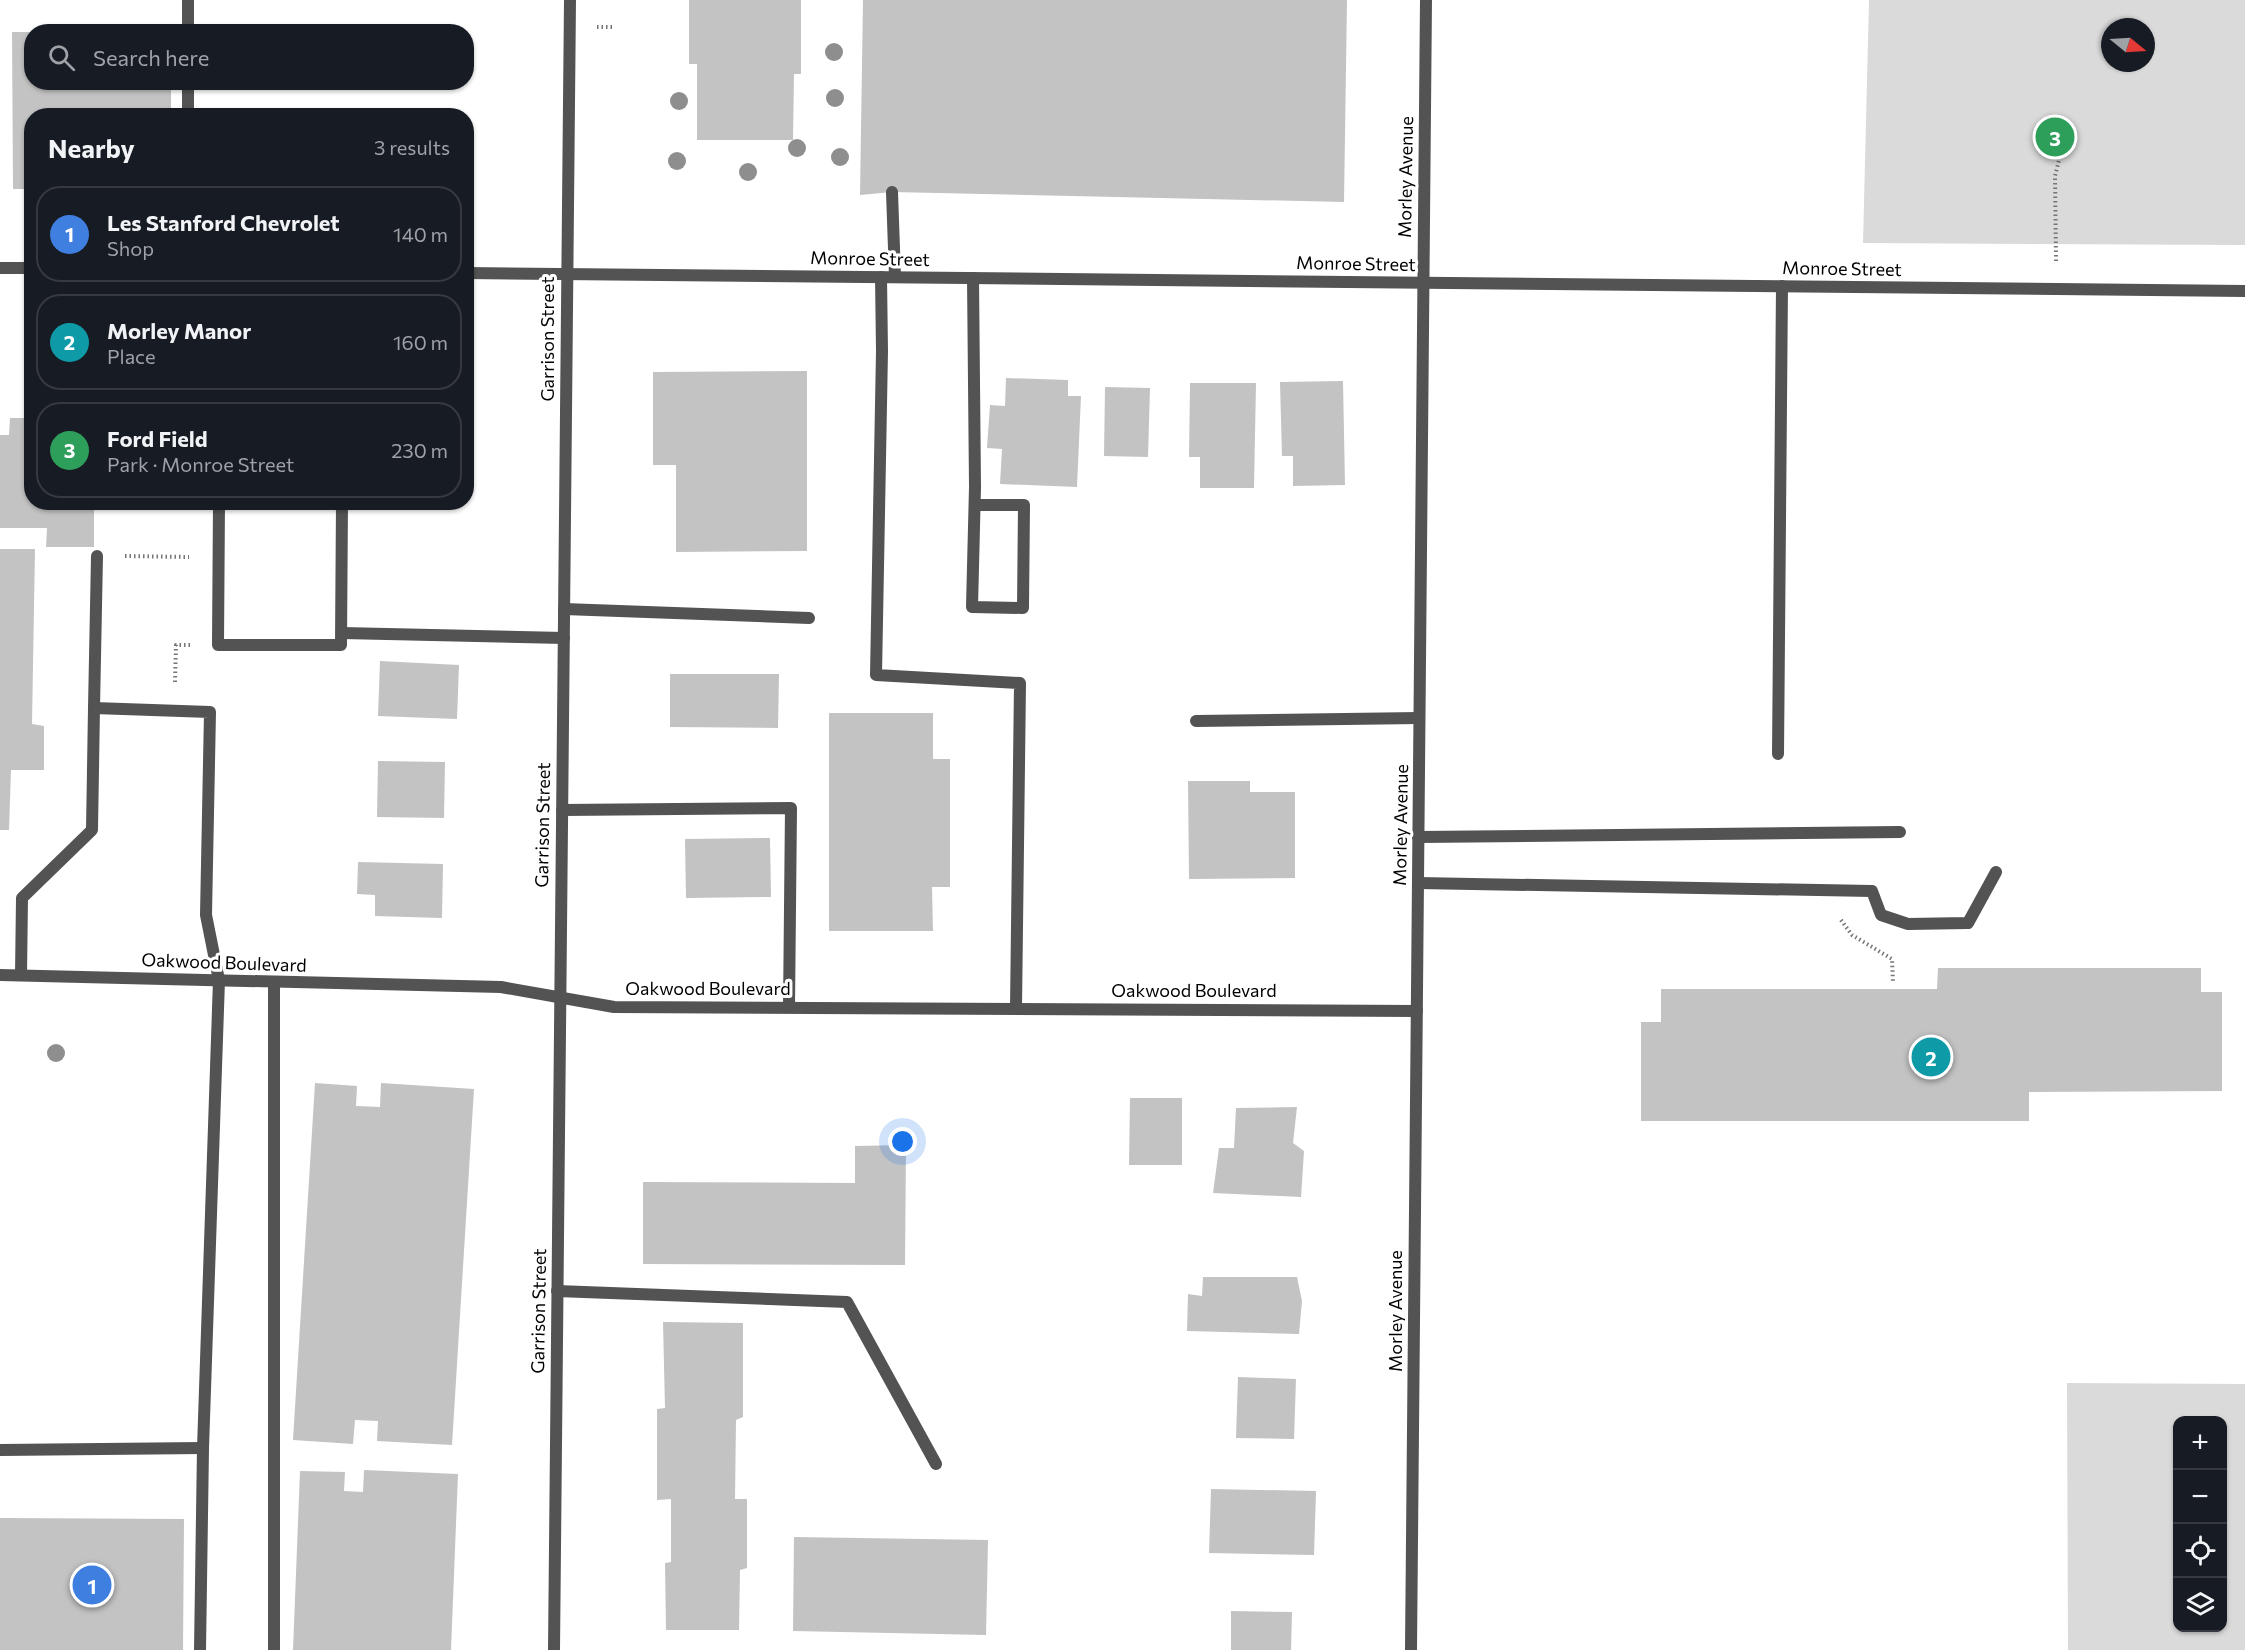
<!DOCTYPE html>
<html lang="en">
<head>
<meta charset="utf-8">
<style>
  body { margin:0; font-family:Commissioner,sans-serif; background:#20242c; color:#f1f3f6 }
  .controls { position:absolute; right:18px; bottom:18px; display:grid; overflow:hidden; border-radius:12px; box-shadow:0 2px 4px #0004 }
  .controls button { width:54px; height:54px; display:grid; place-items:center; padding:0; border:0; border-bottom:2px solid #363941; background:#171b24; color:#f1f3f6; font:30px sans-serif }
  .compass { position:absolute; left:2101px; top:18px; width:54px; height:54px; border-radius:50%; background:#171b24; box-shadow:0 2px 4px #0004; rotate:108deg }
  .you { position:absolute; left:903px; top:1142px; width:21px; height:21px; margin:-15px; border:4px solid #fff; border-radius:50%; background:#1a73e8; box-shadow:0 0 0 9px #1a73e833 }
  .badge { display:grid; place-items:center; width:39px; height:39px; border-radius:50%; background:#8c9099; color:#fff; font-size:20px; font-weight:700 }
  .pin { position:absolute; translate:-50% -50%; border:3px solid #fff; box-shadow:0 2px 6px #0006 }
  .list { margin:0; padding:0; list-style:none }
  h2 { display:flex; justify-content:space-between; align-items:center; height:78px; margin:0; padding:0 24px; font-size:26px }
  h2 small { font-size:20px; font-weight:400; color:#9ea1a6 }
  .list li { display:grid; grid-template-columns:39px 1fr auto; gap:18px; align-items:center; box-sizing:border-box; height:96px; margin:0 12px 12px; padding:0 12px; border:2px solid #363941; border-radius:24px }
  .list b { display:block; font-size:22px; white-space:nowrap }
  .list p { margin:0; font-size:20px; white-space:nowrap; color:#9ea1a6 }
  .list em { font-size:20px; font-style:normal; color:#9ea1a6 }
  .icon { flex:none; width:33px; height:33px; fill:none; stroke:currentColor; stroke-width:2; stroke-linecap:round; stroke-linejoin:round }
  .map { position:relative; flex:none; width:2245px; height:1650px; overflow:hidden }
  .search { position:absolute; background:#171b24; box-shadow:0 2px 4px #0004; left:24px; top:24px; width:450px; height:66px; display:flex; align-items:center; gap:15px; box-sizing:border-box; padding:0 21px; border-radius:24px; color:#9ea1a6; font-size:22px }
  .panel { position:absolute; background:#171b24; box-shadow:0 2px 4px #0004; left:24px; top:108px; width:450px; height:402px; border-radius:24px }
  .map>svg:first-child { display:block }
</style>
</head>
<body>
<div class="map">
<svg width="2245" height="1650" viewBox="0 0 2245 1650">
  <rect width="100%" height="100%" fill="#fff"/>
  <g fill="#dadada" fill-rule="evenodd">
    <path d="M 1869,0 L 2245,0 L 2245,245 L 1863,243 ZM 2110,27 L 2146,27 L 2146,63 L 2110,63 Z"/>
    <path d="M 2067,1383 L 2245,1384 L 2245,1650 L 2068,1650 ZM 2178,1420 L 2222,1420 L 2222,1628 L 2178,1628 Z"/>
  </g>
  <g fill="#c3c3c3">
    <path d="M 689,0 L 801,0 L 801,74 L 794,74 L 793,140 L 697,140 L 697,64 L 689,64 Z"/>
    <path d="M 863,0 L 1347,0 L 1344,202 L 892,192 L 860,195 Z"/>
    <path d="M 12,32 L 32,32 L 32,82 L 171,82 L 171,116 L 32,116 L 32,189 L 13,189 Z"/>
    <path d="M 807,371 L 807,551 L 676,552 L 676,465 L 653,465 L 653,372 Z"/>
    <path d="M 1006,378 L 1068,380 L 1068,396 L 1081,396 L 1077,487 L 1000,484 L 1002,449 L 987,448 L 990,405 L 1005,406 Z"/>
    <path d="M 1343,381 L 1345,485 L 1293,486 L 1293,456 L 1282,456 L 1280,382 Z"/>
    <path d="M 1190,383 L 1256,383 L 1254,488 L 1200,488 L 1200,457 L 1189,457 Z"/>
    <path d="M 1105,387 L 1150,388 L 1148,457 L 1104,456 Z"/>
    <path d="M 10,418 L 32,418 L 32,502 L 94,502 L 94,547 L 46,547 L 47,528 L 0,528 L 0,435 L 9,435 Z"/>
    <path d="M 0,549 L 35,549 L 32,724 L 44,726 L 44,770 L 11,770 L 9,830 L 0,830 Z"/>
    <path d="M 380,661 L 459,665 L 457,719 L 378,716 Z"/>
    <path d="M 670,674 L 779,674 L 778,728 L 670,727 Z"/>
    <path d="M 829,713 L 933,713 L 933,759 L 950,759 L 950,887 L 932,887 L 933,931 L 829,931 Z"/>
    <path d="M 378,761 L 445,762 L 444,818 L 377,817 Z"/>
    <path d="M 1188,781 L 1250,781 L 1250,792 L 1295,792 L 1295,878 L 1189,879 Z"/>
    <path d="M 770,838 L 771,897 L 686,898 L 685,839 Z"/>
    <path d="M 358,862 L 443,864 L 442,918 L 375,916 L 375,895 L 357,894 Z"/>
    <path d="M 1938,968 L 2201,968 L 2201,992 L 2222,992 L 2222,1091 L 2029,1092 L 2029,1121 L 1641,1121 L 1641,1022 L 1661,1022 L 1661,989 L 1937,989 Z"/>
    <path d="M 315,1083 L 357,1086 L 356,1106 L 380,1107 L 381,1083 L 474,1089 L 452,1445 L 377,1441 L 378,1421 L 355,1420 L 353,1444 L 293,1440 Z"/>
    <path d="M 1130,1098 L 1182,1098 L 1182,1165 L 1129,1165 Z"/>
    <path d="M 1297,1107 L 1293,1143 L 1304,1151 L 1301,1197 L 1213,1193 L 1219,1148 L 1234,1148 L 1236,1108 Z"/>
    <path d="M 906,1145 L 905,1265 L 643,1264 L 643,1182 L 855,1183 L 855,1146 Z"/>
    <path d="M 1203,1277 L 1297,1277 L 1302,1301 L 1299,1334 L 1187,1331 L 1188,1294 L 1202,1296 Z"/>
    <path d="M 663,1322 L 743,1323 L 743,1417 L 736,1420 L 735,1499 L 747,1499 L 747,1568 L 740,1570 L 739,1630 L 666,1630 L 665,1563 L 671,1562 L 671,1499 L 657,1500 L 657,1409 L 665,1408 Z"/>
    <path d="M 1238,1377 L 1296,1379 L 1294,1439 L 1236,1438 Z"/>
    <path d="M 364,1470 L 458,1474 L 451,1650 L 293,1650 L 300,1471 L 345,1472 L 344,1491 L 363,1492 Z"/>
    <path d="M 1211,1489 L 1316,1491 L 1314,1555 L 1209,1553 Z"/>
    <path d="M 0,1518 L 184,1519 L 183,1650 L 0,1650 Z"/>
    <path d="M 794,1537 L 988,1540 L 986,1635 L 793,1631 Z"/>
    <path d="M 1231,1611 L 1292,1612 L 1291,1650 L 1231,1650 Z"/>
  </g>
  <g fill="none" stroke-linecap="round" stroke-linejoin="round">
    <g stroke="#757575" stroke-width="4" stroke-dasharray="1.5 3" stroke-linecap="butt">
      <path d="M 597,27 L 612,27"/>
      <path d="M 2056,261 L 2055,176 L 2068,125"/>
      <path d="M 125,556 L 189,557"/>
      <path d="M 175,682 L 176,645 L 191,645"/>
      <path d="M 1841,920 L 1852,935 L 1892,959 L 1893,983"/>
    </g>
    <g stroke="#535353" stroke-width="12">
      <path d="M 188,0 L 188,32"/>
      <path d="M 188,82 L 188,116"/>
      <path d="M 892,192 L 895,277"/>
      <path d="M 881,277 L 882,351 L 876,675 L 1020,683 L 1016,1008"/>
      <path d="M 973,278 L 975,487 L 972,607 L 1023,608 L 1024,505 L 975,505"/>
      <path d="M 219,502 L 218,645 L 341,645 L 342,502"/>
      <path d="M 97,556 L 94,708 L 210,712 L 206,915 L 219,980 L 203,1448 L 200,1650"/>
      <path d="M 564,609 L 809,618"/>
      <path d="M 342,633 L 564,638"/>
      <path d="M 1196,721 L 1419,718"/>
      <path d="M 1778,754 L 1782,286"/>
      <path d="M 562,810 L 791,808 L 789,1007"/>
      <path d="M 1418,837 L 1900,832"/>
      <path d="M 1418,883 L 1872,891 L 1881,915 L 1908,924 L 1968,923 L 1996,872"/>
      <path d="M 21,975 L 22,898 L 92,830 L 94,708"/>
      <path d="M 274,983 L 274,1650"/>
      <path d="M 557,1291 L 847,1302 L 936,1464"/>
      <path d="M 0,1450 L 203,1448"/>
    </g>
    <g stroke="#535353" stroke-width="12">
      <path d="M 0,268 L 32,268"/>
      <path d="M 466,273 L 2245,291"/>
      <path d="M 0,975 L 501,987 L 614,1007 L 1417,1011"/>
      <path d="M 554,1650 L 570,0"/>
      <path d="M 1411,1650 L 1426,0"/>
    </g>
  </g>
  <g fill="#8e8e8e">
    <circle cx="834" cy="52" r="9"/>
    <circle cx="835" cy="98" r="9"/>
    <circle cx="679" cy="101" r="9"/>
    <circle cx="797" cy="148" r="9"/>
    <circle cx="840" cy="157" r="9"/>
    <circle cx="677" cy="161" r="9"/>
    <circle cx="748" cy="172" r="9"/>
    <circle cx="56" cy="1053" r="9"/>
  </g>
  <g text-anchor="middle" stroke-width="6" stroke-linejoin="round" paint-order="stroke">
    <g font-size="18" fill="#000" stroke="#fff">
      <text transform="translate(1406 177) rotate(-89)" y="6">Morley Avenue</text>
      <text transform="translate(870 259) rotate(1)" y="6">Monroe Street</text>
      <text transform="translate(1356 264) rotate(1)" y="6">Monroe Street</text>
      <text transform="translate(1842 269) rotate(1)" y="6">Monroe Street</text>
      <text transform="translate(548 339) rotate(-90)" y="6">Garrison Street</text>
      <text transform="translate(543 825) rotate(-89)" y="6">Garrison Street</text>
      <text transform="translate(1401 825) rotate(-89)" y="6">Morley Avenue</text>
      <text transform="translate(224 963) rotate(2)" y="6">Oakwood Boulevard</text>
      <text x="708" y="995">Oakwood Boulevard</text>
      <text x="1194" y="997">Oakwood Boulevard</text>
      <text transform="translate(539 1311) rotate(-89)" y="6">Garrison Street</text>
      <text transform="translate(1396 1311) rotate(-90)" y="6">Morley Avenue</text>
    </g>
  </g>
</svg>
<div class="controls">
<button>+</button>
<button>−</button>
<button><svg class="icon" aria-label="locate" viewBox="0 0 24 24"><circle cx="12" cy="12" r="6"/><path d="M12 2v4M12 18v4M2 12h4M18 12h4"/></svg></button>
<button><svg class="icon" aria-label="layers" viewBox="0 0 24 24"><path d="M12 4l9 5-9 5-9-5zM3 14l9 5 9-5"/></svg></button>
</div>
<svg class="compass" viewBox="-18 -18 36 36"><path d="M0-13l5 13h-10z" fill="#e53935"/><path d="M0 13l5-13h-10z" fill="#9ea1a6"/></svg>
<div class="you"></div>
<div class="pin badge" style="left:92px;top:1585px;background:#3f7fe0">1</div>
<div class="pin badge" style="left:1931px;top:1057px;background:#0f9aa8">2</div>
<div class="pin badge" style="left:2055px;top:137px;background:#2e9e5b">3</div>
<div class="search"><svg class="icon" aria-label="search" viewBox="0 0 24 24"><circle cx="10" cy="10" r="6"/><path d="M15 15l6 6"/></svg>Search here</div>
<section class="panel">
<h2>Nearby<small>3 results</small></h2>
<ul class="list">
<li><span class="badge" style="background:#3f7fe0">1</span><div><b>Les Stanford Chevrolet</b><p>Shop</p></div><em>140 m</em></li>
<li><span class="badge" style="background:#0f9aa8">2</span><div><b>Morley Manor</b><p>Place</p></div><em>160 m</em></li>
<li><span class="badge" style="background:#2e9e5b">3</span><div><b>Ford Field</b><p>Park · Monroe Street</p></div><em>230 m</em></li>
</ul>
</section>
</div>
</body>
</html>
